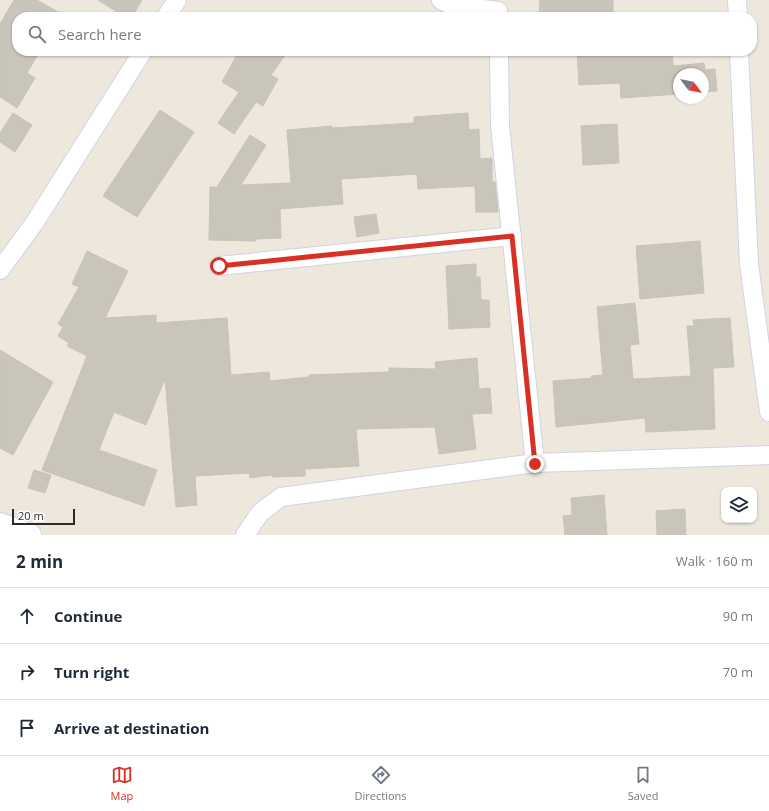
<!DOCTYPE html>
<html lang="en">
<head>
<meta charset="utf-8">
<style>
  body { margin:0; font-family:"Open Sans",sans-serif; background:#f2f2f3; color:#1f2937 }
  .controls { position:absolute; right:12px; bottom:12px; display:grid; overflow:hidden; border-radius:8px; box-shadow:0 1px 3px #0004 }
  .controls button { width:36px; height:36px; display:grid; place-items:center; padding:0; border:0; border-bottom:1px solid #e0e1e3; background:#fff; color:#1f2937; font:20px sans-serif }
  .compass { position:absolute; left:673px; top:68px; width:36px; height:36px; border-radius:50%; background:#fff; box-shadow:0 1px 3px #0004; rotate:122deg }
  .scale { position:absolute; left:12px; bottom:10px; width:63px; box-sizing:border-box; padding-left:4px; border:2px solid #2b2b2b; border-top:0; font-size:11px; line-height:14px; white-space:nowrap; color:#2b2b2b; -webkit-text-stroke:3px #fff; paint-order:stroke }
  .stop { position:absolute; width:12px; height:12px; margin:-9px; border:3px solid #d93025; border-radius:50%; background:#fff }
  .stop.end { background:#d93025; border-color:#fff; box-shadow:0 1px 4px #0008 }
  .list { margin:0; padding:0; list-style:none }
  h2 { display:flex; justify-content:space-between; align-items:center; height:52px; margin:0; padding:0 16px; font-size:17px }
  h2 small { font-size:13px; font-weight:400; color:#747a83 }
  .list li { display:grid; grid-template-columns:26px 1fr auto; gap:12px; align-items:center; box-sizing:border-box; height:56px; padding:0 16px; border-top:1px solid #e0e1e3 }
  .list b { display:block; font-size:15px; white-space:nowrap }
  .list em { font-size:13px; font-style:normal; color:#747a83 }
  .icon { flex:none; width:22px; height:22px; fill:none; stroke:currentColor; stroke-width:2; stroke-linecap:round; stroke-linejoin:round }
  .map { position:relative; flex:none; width:769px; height:535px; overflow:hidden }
  .search { position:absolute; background:#fff; box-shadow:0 1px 3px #0004; left:12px; right:12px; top:12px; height:44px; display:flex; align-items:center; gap:10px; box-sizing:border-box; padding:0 14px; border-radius:16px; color:#747a83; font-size:15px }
  .sheet { height:220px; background:#fff }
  nav { display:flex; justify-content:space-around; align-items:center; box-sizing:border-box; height:56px; border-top:1px solid #e0e1e3; background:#fff; font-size:11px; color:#747a83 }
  nav a { display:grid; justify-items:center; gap:2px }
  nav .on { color:#d93025 }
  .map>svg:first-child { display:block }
</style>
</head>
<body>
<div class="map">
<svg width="769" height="535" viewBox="0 0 769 535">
  <rect width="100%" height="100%" fill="#ede7dc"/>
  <g fill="#c9c5bb" stroke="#c9c4b6">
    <path d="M 14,0 L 37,0 L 67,17 L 17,17 L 17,51 L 40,51 L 27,73 L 35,78 L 17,108 L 0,97 L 0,24 Z"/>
    <path d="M 98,0 L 142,0 L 132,17 L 125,17 Z"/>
    <path d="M 540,0 L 613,0 L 613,17 L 539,17 Z"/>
    <path d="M 239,51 L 288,51 L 271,75 L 278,79 L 263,106 L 256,102 L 234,134 L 218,123 L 239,92 L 222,82 Z"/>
    <path d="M 577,51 L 672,51 L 673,66 L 704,63 L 705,70 L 715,69 L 717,91 L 703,92 L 703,74 L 679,74 L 679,94 L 621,98 L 620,83 L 579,85 Z"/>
    <path d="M 160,110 L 194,132 L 137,217 L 103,196 Z"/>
    <path d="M 13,113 L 32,125 L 15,152 L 0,142 L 0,133 Z"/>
    <path d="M 468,113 L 469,130 L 479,129 L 480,159 L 492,158 L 492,182 L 495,182 L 498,212 L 476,212 L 475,186 L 418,189 L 417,174 L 341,179 L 343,204 L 280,209 L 281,238 L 256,239 L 256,241 L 209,240 L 210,187 L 217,187 L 250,135 L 266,145 L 241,185 L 291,183 L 287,130 L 332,126 L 332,128 L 414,123 L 414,117 Z"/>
    <path d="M 617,124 L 619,163 L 583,165 L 581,126 Z"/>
    <path d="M 376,214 L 379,233 L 357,237 L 354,217 Z"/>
    <path d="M 700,241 L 704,293 L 640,299 L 636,246 Z"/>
    <path d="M 87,251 L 128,271 L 105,318 L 156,315 L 156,323 L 227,318 L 231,375 L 269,372 L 270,381 L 309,377 L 309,375 L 389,372 L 389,368 L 436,369 L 435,362 L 477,358 L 479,389 L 490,388 L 492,413 L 472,414 L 476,449 L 439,454 L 435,427 L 356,429 L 359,466 L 305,469 L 305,476 L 272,477 L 272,475 L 250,478 L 249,473 L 195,476 L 197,505 L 176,507 L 165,379 L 146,425 L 114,412 L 99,450 L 157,470 L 144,506 L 42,470 L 87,356 L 67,346 L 69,343 L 58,336 L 63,327 L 58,324 L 79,287 L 72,284 Z"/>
    <path d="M 476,264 L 476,277 L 480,277 L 481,300 L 489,300 L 490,327 L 449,329 L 446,266 Z"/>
    <path d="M 635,303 L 639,344 L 630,345 L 633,379 L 691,376 L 687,326 L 694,326 L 693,320 L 730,318 L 734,367 L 713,368 L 715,429 L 646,432 L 645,418 L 556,427 L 553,381 L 592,378 L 591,376 L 603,375 L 597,307 Z"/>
    <path d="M 0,350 L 53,382 L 13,455 L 0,448 Z"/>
    <path d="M 34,470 L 51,475 L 45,493 L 28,488 Z"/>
    <path d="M 604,495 L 607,535 L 565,535 L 563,516 L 572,515 L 571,498 Z"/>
    <path d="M 685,509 L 686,535 L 657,535 L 656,511 Z"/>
  </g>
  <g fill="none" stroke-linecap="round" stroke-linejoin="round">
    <g stroke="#d1d3e4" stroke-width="20">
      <g id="minor">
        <path d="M 441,0 L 451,5 L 498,11"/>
        <path d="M 737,0 L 738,17"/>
        <path d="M 166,17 L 177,0"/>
        <path d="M 499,51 L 500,126 L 535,463"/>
        <path d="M 739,51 L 749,264 L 769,412"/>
        <path d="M 219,266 L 512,236"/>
        <path d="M 0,270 L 35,222 L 143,51"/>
        <path d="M 245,535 L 260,513 L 281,497 L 535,463 L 769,455"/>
      </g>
    </g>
    <g stroke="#d1d3e4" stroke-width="24">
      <path id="tertiary" d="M 0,524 L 30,535"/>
    </g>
    <use href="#minor" stroke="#fff" stroke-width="18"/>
    <use href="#tertiary" stroke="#fff" stroke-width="22"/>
  </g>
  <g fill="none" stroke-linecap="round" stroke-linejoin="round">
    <path stroke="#d93025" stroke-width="5" d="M 219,266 L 512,236 L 535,464"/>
  </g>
</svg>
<div class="controls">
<button><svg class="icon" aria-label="layers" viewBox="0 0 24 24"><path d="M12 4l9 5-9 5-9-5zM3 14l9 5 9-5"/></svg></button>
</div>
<svg class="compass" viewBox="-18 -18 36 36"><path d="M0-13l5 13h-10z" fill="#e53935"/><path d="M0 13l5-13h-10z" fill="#747a83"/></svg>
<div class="scale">20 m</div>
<div class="stop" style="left:219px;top:266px"></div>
<div class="stop end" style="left:535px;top:464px"></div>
<div class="search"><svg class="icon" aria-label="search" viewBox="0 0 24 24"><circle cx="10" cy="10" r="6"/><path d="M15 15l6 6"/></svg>Search here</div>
</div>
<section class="sheet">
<h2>2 min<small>Walk · 160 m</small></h2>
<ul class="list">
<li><svg class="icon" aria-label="ahead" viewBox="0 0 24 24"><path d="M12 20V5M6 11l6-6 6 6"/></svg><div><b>Continue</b></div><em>90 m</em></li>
<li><svg class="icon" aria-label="right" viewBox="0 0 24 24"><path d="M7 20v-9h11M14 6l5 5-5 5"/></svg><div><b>Turn right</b></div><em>70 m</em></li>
<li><svg class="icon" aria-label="arrive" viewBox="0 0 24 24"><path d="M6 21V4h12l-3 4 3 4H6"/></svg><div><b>Arrive at destination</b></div></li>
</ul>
</section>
<nav>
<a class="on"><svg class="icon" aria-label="map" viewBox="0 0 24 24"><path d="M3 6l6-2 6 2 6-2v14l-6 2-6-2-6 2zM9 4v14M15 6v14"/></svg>Map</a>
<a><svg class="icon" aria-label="directions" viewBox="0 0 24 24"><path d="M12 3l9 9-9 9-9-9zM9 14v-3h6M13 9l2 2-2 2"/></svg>Directions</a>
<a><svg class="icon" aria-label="saved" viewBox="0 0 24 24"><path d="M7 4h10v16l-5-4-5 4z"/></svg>Saved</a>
</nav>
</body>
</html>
